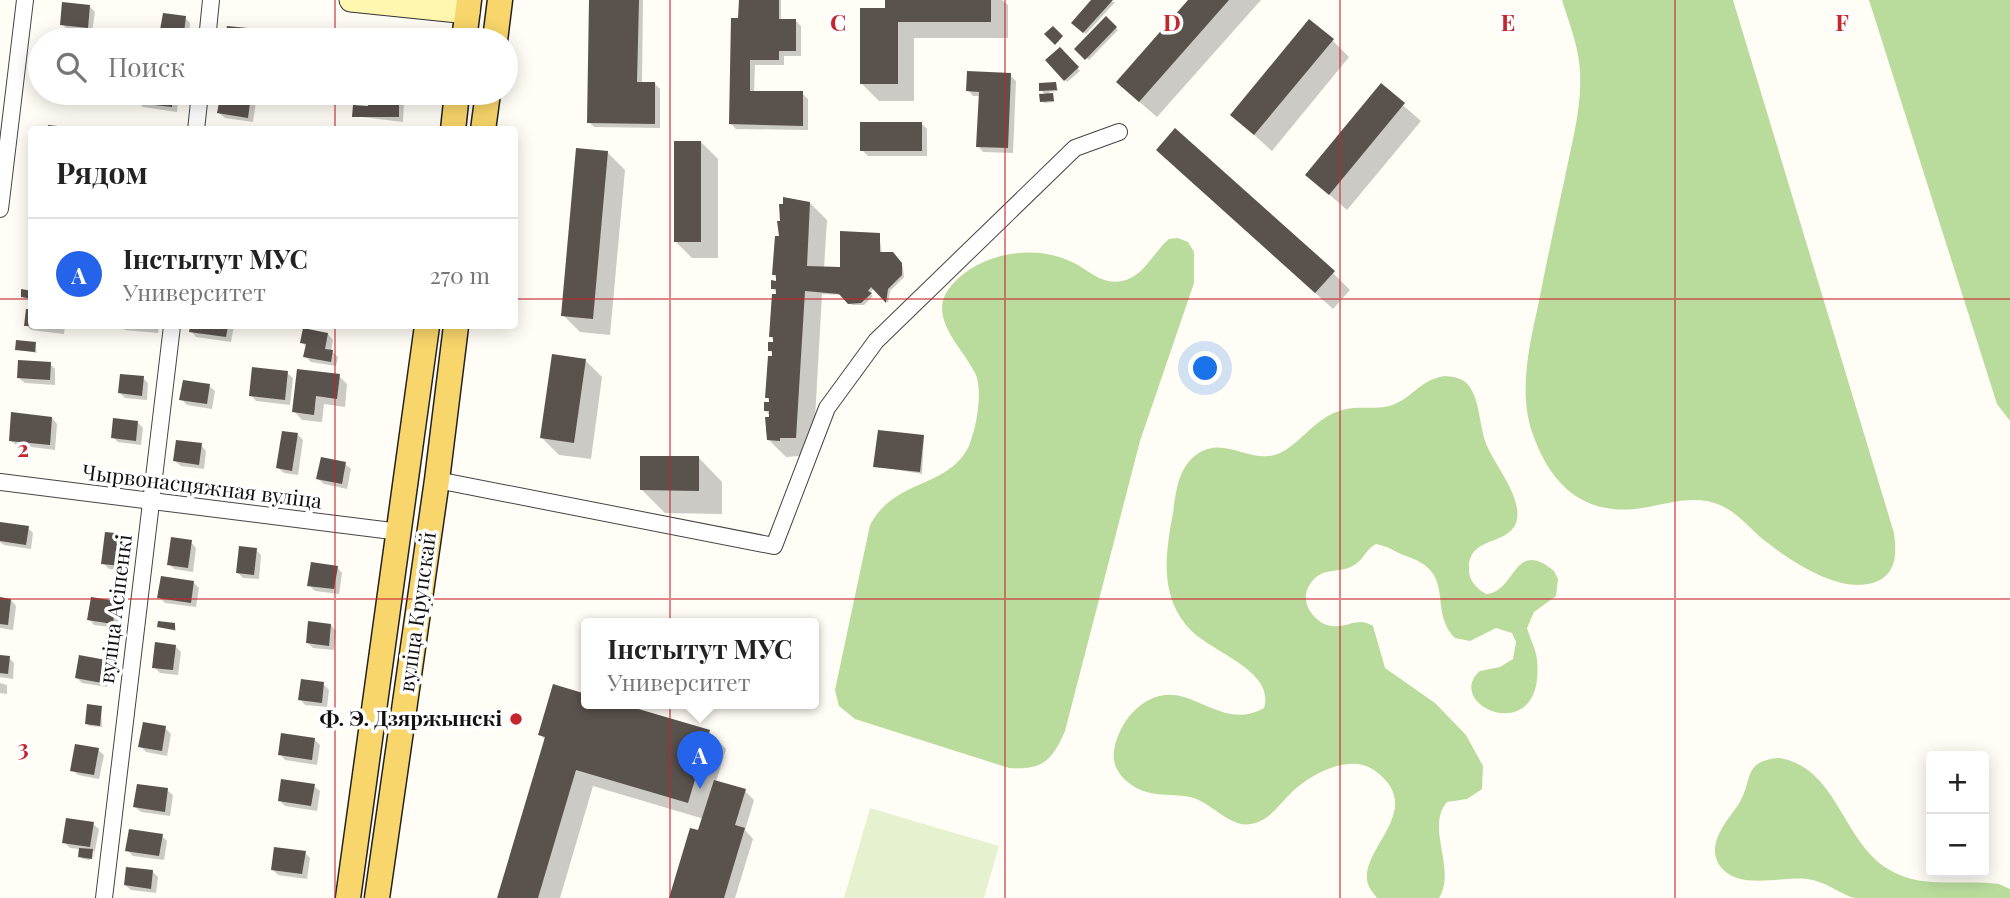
<!DOCTYPE html>
<html lang="ru">
<head>
<meta charset="utf-8">
<style>
  body { margin:0; font-family:"Playfair Display",serif; background:#f2f2f2; color:#222 }
  .controls { position:absolute; right:21px; bottom:21px; display:grid; overflow:hidden; border-radius:7px; box-shadow:0 4px 18px #0003 }
  .controls button { width:63px; height:63px; display:grid; place-items:center; padding:0; border:0; border-bottom:2px solid #e0e0e0; background:#fff; color:#222; font:35px sans-serif }
  .you { position:absolute; left:1206px; top:369px; width:24px; height:24px; margin:-18px; border:5px solid #fff; border-radius:50%; background:#1a73e8; box-shadow:0 0 0 10px #1a73e833 }
  .badge { display:grid; place-items:center; width:46px; height:46px; border-radius:50%; background:#2563eb; color:#fff; font-size:23px; font-weight:700 }
  .pin { position:absolute; translate:-50% -58px; filter:drop-shadow(0 2px 4px #0008) }
  .pin::after { content:''; position:absolute; top:37px; width:24px; height:21px; background:inherit; clip-path:polygon(0 0,100% 0,50% 100%) }
  .popup { position:absolute; left:581px; top:618px; width:238px; height:91px; box-sizing:border-box; display:grid; place-content:center; border-radius:7px; background:#fff; filter:drop-shadow(0 2px 5px #0005); font-size:23px; white-space:nowrap; color:#767676 }
  .popup b { font-size:26px; color:#222 }
  .popup::after { content:''; position:absolute; left:50%; top:100%; margin-left:-14px; border:14px solid transparent; border-top-color:#fff }
  .list { margin:0; padding:0; list-style:none }
  h2 { display:flex; justify-content:space-between; align-items:center; height:91px; margin:0; padding:0 28px; font-size:30px }
  h2 small { font-size:23px; font-weight:400; color:#767676 }
  .list li { display:grid; grid-template-columns:46px 1fr auto; gap:21px; align-items:center; box-sizing:border-box; height:112px; padding:0 28px; border-top:2px solid #e0e0e0 }
  .list b { display:block; font-size:26px; white-space:nowrap }
  .list p { margin:0; font-size:23px; white-space:nowrap; color:#767676 }
  .list em { font-size:23px; font-style:normal; color:#767676 }
  .icon { flex:none; width:38px; height:38px; fill:none; stroke:currentColor; stroke-width:2; stroke-linecap:round; stroke-linejoin:round }
  .map { position:relative; flex:none; width:2010px; height:898px; overflow:hidden }
  .search { position:absolute; background:#fff; box-shadow:0 4px 18px #0003; left:28px; top:28px; width:490px; height:77px; display:flex; align-items:center; gap:18px; box-sizing:border-box; padding:0 24px; border-radius:38px; color:#767676; font-size:26px }
  .panel { position:absolute; background:#fff; box-shadow:0 4px 18px #0003; left:28px; top:126px; width:490px; height:203px; border-radius:7px }
  .map>svg:first-child { display:block }
</style>
</head>
<body>
<div class="map">
<svg width="2010" height="898" viewBox="0 0 2010 898">
  <rect width="100%" height="100%" fill="#fffdf5"/>
  <g fill="#b9dc9c">
    <path d="M 1562,0 L 1733,0 L 1894,533 C 1896,549 1898,570 1880,580 C 1845,598 1792,562 1765,541 C 1750,529 1737,512 1720,505 C 1694,494 1668,504 1642,508 C 1584,517 1550,485 1532,432 C 1518,390 1530,343 1539,301 C 1547,260 1556,218 1565,177 C 1572,142 1582,107 1580,72 C 1579,47 1569,23 1562,0 Z"/>
    <path d="M 1869,0 L 2010,0 L 2010,421 L 1997,404 Z"/>
    <path d="M 1178,238 L 1188,242 L 1194,252 L 1194,283 L 1140,441 L 1065,731 C 1052,761 1043,770 1009,768 L 855,719 L 839,706 L 835,690 L 870,525 C 895,478 946,489 968,448 C 976,431 983,393 976,375 C 963,347 925,317 951,286 C 979,252 1036,243 1074,263 C 1090,271 1102,285 1122,281 C 1144,277 1153,252 1169,239 Z"/>
    <path d="M 1445,376 C 1455,377 1463,378 1469,386 C 1481,402 1479,430 1488,448 C 1497,468 1524,500 1516,523 C 1507,546 1468,536 1469,569 C 1469,581 1476,588 1486,594 C 1516,593 1513,537 1554,571 L 1558,579 L 1556,596 L 1534,612 L 1527,628 C 1530,639 1536,649 1537,660 C 1546,751 1441,705 1480,671 L 1500,667 L 1513,659 L 1516,642 L 1512,633 L 1496,628 L 1470,641 L 1455,638 C 1427,609 1458,573 1406,556 C 1395,552 1388,546 1376,544 C 1366,549 1365,557 1357,563 C 1341,577 1319,562 1307,590 C 1304,599 1307,608 1313,615 C 1318,621 1324,625 1332,626 C 1348,628 1358,616 1373,626 L 1385,668 L 1435,703 L 1466,735 L 1483,766 L 1482,789 L 1467,799 L 1447,802 C 1425,828 1457,868 1439,898 L 1377,898 C 1373,893 1368,887 1367,880 C 1363,845 1427,808 1374,770 C 1349,753 1311,774 1292,792 C 1279,804 1270,821 1251,824 C 1229,828 1212,802 1190,797 C 1169,793 1147,798 1129,783 C 1119,776 1112,764 1114,751 C 1119,719 1148,686 1184,697 C 1212,706 1234,725 1264,708 C 1276,669 1207,652 1186,625 C 1159,592 1166,551 1173,513 C 1176,492 1178,468 1196,455 C 1225,433 1252,468 1282,452 C 1304,440 1315,418 1342,410 C 1360,405 1379,411 1395,404 C 1415,395 1420,380 1445,376 Z"/>
    <path d="M 1779,758 C 1837,767 1842,841 1888,869 C 1921,890 1963,879 1999,884 L 2010,889 L 2010,898 C 1974,898 1939,898 1903,898 C 1888,898 1870,898 1855,898 C 1841,895 1826,881 1807,879 C 1781,876 1738,891 1720,866 C 1705,845 1727,821 1738,805 C 1754,781 1741,761 1779,758 Z"/>
  </g>
  <path fill="#e6f2cf" d="M 870,808 L 999,846 L 984,898 L 844,898 Z"/>
  <g fill="#0003">
    <path d="M 591,0 L 643,0 L 642,83 L 655,84 L 660,89 L 660,128 L 594,127 L 589,122 Z"/>
    <path d="M 740,0 L 781,0 L 781,20 L 796,21 L 801,26 L 801,56 L 784,56 L 784,65 L 755,65 L 754,92 L 802,93 L 808,99 L 808,130 L 736,129 L 731,124 Z"/>
    <path d="M 886,0 L 1002,0 L 1008,5 L 1008,38 L 914,38 L 914,101 L 879,101 L 862,84 L 886,10 Z"/>
    <path d="M 1094,0 L 1115,2 L 1086,34 L 1073,23 Z"/>
    <path d="M 1190,0 L 1261,0 L 1157,117 L 1135,98 Z"/>
    <path d="M 89,6 L 95,12 L 92,32 L 67,29 L 62,24 Z"/>
    <path d="M 185,18 L 190,23 L 189,38 L 168,35 L 162,30 Z"/>
    <path d="M 1106,18 L 1118,30 L 1089,60 L 1077,49 Z"/>
    <path d="M 228,28 L 259,30 L 264,40 L 227,40 Z"/>
    <path d="M 289,30 L 313,31 L 319,40 L 288,40 Z"/>
    <path d="M 377,33 L 383,34 L 385,39 L 379,38 Z"/>
    <path d="M 1332,40 L 1349,57 L 1272,151 L 1232,115 Z"/>
    <path d="M 1060,49 L 1080,71 L 1067,82 L 1048,61 Z"/>
    <path d="M 1010,75 L 1016,81 L 1013,153 L 983,152 L 978,146 L 980,96 L 973,96 L 968,90 Z"/>
    <path d="M 1056,83 L 1058,91 L 1049,92 L 1055,102 L 1044,103 L 1042,101 L 1046,95 L 1041,90 Z"/>
    <path d="M 1381,86 L 1421,121 L 1347,210 L 1307,175 Z"/>
    <path d="M 138,93 L 179,93 L 177,112 L 143,107 L 137,102 Z"/>
    <path d="M 222,93 L 251,97 L 256,102 L 253,122 L 225,118 L 219,113 Z"/>
    <path d="M 399,96 L 404,101 L 403,122 L 354,116 Z"/>
    <path d="M 921,123 L 927,129 L 927,156 L 868,156 L 862,150 Z"/>
    <path d="M 701,142 L 718,159 L 718,258 L 692,258 L 675,241 Z"/>
    <path d="M 607,152 L 625,170 L 610,335 L 580,332 L 563,315 Z"/>
    <path d="M 1175,167 L 1333,273 L 1350,290 L 1333,309 Z"/>
    <path d="M 810,203 L 827,220 L 824,268 L 842,269 L 879,235 L 882,253 L 895,256 L 903,267 L 904,277 L 890,291 L 888,303 L 875,288 L 869,293 L 873,296 L 864,305 L 852,305 L 843,295 L 822,294 L 813,455 L 786,457 L 769,440 L 766,432 L 766,419 L 771,419 L 766,410 L 771,404 L 767,397 L 774,357 L 770,350 L 775,344 L 771,336 L 778,296 L 773,288 L 778,283 L 774,274 L 781,238 L 778,223 Z"/>
    <path d="M 26,325 L 65,326 L 64,334 L 31,330 Z"/>
    <path d="M 121,326 L 159,326 L 158,333 L 125,330 Z"/>
    <path d="M 192,326 L 234,326 L 231,342 L 196,337 L 191,331 Z"/>
    <path d="M 328,334 L 333,340 L 331,351 L 338,357 L 336,366 L 311,362 L 305,356 L 307,347 L 302,342 Z"/>
    <path d="M 35,344 L 37,353 L 17,349 Z"/>
    <path d="M 585,360 L 602,377 L 591,459 L 559,455 L 542,438 Z"/>
    <path d="M 50,364 L 55,369 L 55,385 L 25,383 L 19,378 Z"/>
    <path d="M 287,373 L 293,378 L 290,405 L 256,401 L 251,395 Z"/>
    <path d="M 339,376 L 347,384 L 345,407 L 324,404 L 322,422 L 302,420 L 294,411 Z"/>
    <path d="M 143,378 L 148,383 L 147,400 L 125,398 L 120,393 Z"/>
    <path d="M 209,386 L 215,391 L 212,409 L 187,405 L 181,399 Z"/>
    <path d="M 52,418 L 57,424 L 55,450 L 16,445 L 10,440 Z"/>
    <path d="M 138,423 L 143,428 L 141,445 L 118,442 L 113,437 Z"/>
    <path d="M 298,435 L 303,440 L 298,475 L 284,473 L 278,468 Z"/>
    <path d="M 924,437 L 922,474 L 875,466 Z"/>
    <path d="M 201,445 L 206,451 L 204,469 L 181,466 L 175,461 Z"/>
    <path d="M 699,458 L 722,482 L 722,514 L 665,513 L 641,489 Z"/>
    <path d="M 345,464 L 351,469 L 347,489 L 324,484 L 318,479 Z"/>
    <path d="M 0,528 L 28,528 L 33,533 L 31,549 L 4,545 L 0,542 Z"/>
    <path d="M 125,536 L 131,542 L 128,571 L 109,569 L 103,563 Z"/>
    <path d="M 191,542 L 196,548 L 193,572 L 174,569 L 169,564 Z"/>
    <path d="M 256,550 L 261,555 L 259,579 L 243,578 L 237,572 Z"/>
    <path d="M 337,567 L 342,573 L 339,594 L 315,591 L 309,585 Z"/>
    <path d="M 194,583 L 199,588 L 196,607 L 165,603 L 159,597 Z"/>
    <path d="M 0,599 L 11,600 L 16,606 L 13,630 L 0,628 Z"/>
    <path d="M 115,603 L 121,608 L 118,628 L 94,625 L 89,619 Z"/>
    <path d="M 175,625 L 176,631 L 159,627 Z"/>
    <path d="M 331,625 L 336,631 L 334,650 L 313,648 L 307,642 Z"/>
    <path d="M 175,646 L 181,652 L 178,675 L 160,673 L 154,667 Z"/>
    <path d="M 0,657 L 9,658 L 14,663 L 13,679 L 0,677 Z"/>
    <path d="M 105,661 L 111,667 L 107,687 L 82,683 L 76,677 Z"/>
    <path d="M 0,683 L 7,685 L 7,694 L 0,693 Z"/>
    <path d="M 323,684 L 329,690 L 327,707 L 305,705 L 300,699 Z"/>
    <path d="M 554,686 L 586,695 L 586,703 L 709,732 L 726,749 L 716,782 L 745,791 L 754,800 L 745,830 L 753,839 L 735,898 L 670,898 L 704,819 L 593,786 L 560,898 L 499,898 L 545,740 L 540,734 Z"/>
    <path d="M 101,708 L 102,727 L 89,726 L 87,723 Z"/>
    <path d="M 165,728 L 171,734 L 167,756 L 146,752 L 140,746 Z"/>
    <path d="M 315,740 L 320,745 L 317,765 L 285,760 L 280,754 Z"/>
    <path d="M 98,750 L 104,755 L 99,779 L 78,775 L 72,770 Z"/>
    <path d="M 314,786 L 320,791 L 317,811 L 285,806 L 279,800 Z"/>
    <path d="M 167,790 L 173,795 L 170,816 L 141,812 L 135,807 Z"/>
    <path d="M 93,824 L 99,829 L 93,860 L 94,851 L 91,851 L 90,860 L 82,859 L 80,849 L 70,848 L 64,842 Z"/>
    <path d="M 162,836 L 167,841 L 164,860 L 133,856 L 127,850 Z"/>
    <path d="M 305,853 L 310,858 L 307,879 L 278,875 L 273,870 Z"/>
    <path d="M 152,871 L 158,877 L 156,893 L 131,890 L 125,885 Z"/>
  </g>
  <g fill="#5a524d">
    <path d="M 589,0 L 639,0 L 637,82 L 655,82 L 655,124 L 587,123 Z"/>
    <path d="M 739,0 L 779,0 L 779,19 L 796,19 L 796,51 L 779,51 L 779,60 L 750,60 L 750,91 L 803,91 L 803,126 L 729,124 L 731,18 L 738,18 Z"/>
    <path d="M 885,0 L 991,0 L 991,22 L 898,22 L 898,84 L 860,84 L 860,8 L 885,8 Z"/>
    <path d="M 1091,0 L 1113,0 L 1083,33 L 1071,23 Z"/>
    <path d="M 1188,0 L 1229,0 L 1139,102 L 1116,82 Z"/>
    <path d="M 62,2 L 90,5 L 88,28 L 60,25 Z"/>
    <path d="M 163,13 L 186,16 L 184,33 L 160,30 Z"/>
    <path d="M 1106,16 L 1117,27 L 1085,60 L 1074,49 Z"/>
    <path d="M 1309,19 L 1334,39 L 1254,135 L 1230,115 Z"/>
    <path d="M 227,26 L 259,29 L 258,40 L 225,40 Z"/>
    <path d="M 1053,26 L 1063,36 L 1055,45 L 1044,34 Z"/>
    <path d="M 287,28 L 314,30 L 313,40 L 287,40 Z"/>
    <path d="M 1060,47 L 1079,67 L 1064,81 L 1045,60 Z"/>
    <path d="M 967,71 L 1011,73 L 1008,148 L 976,147 L 979,92 L 966,91 Z"/>
    <path d="M 1056,82 L 1057,90 L 1039,91 L 1039,83 Z"/>
    <path d="M 1381,83 L 1405,103 L 1329,195 L 1305,175 Z"/>
    <path d="M 137,93 L 174,93 L 172,107 L 136,103 Z"/>
    <path d="M 221,93 L 251,95 L 248,118 L 217,113 Z"/>
    <path d="M 368,93 L 399,94 L 399,117 L 352,117 L 353,105 L 368,106 Z"/>
    <path d="M 1053,93 L 1054,101 L 1040,102 L 1039,94 Z"/>
    <rect x="860" y="122" width="62" height="29"/>
    <path d="M 48,125 L 77,128 L 77,130 L 48,130 Z"/>
    <path d="M 1175,128 L 1335,271 L 1315,293 L 1156,150 Z"/>
    <rect x="674" y="141" width="27" height="101"/>
    <path d="M 576,148 L 608,151 L 593,319 L 561,316 Z"/>
    <path d="M 783,197 L 810,202 L 807,266 L 840,267 L 840,231 L 880,233 L 880,252 L 893,252 L 902,263 L 902,275 L 888,289 L 886,303 L 871,287 L 868,291 L 872,293 L 861,303 L 848,304 L 839,294 L 805,291 L 796,438 L 780,438 L 780,441 L 767,440 L 765,417 L 769,417 L 769,411 L 764,411 L 764,402 L 769,402 L 769,398 L 765,398 L 768,356 L 772,356 L 772,351 L 768,351 L 768,342 L 773,342 L 773,337 L 769,337 L 772,294 L 776,294 L 776,289 L 771,289 L 771,280 L 776,281 L 776,275 L 772,275 L 775,236 L 779,236 L 777,221 L 780,221 L 779,204 L 783,204 Z"/>
    <path d="M 21,289 L 32,291 L 32,299 L 21,297 Z"/>
    <path d="M 26,309 L 32,309 L 32,326 L 24,326 Z"/>
    <path d="M 190,326 L 228,326 L 226,337 L 189,332 Z"/>
    <path d="M 303,328 L 328,333 L 325,349 L 333,350 L 331,362 L 303,357 L 306,344 L 300,343 Z"/>
    <path d="M 16,340 L 36,342 L 35,352 L 15,350 Z"/>
    <path d="M 552,354 L 586,359 L 574,443 L 540,438 Z"/>
    <path d="M 18,360 L 51,362 L 50,380 L 17,378 Z"/>
    <path d="M 252,367 L 288,371 L 285,400 L 249,396 Z"/>
    <path d="M 297,369 L 340,374 L 337,399 L 316,396 L 314,415 L 292,412 Z"/>
    <path d="M 120,374 L 144,376 L 142,396 L 118,393 Z"/>
    <path d="M 183,380 L 210,384 L 207,404 L 179,400 Z"/>
    <path d="M 11,412 L 52,417 L 50,445 L 9,441 Z"/>
    <path d="M 113,418 L 138,421 L 136,441 L 111,438 Z"/>
    <path d="M 878,430 L 924,435 L 920,472 L 873,467 Z"/>
    <path d="M 282,431 L 298,433 L 292,471 L 276,468 Z"/>
    <path d="M 176,440 L 202,443 L 199,465 L 173,461 Z"/>
    <path d="M 640,456 L 699,456 L 699,491 L 640,490 Z"/>
    <path d="M 321,457 L 346,462 L 342,484 L 316,479 Z"/>
    <path d="M 0,522 L 29,526 L 26,545 L 0,541 Z"/>
    <path d="M 105,532 L 126,534 L 123,566 L 101,564 Z"/>
    <path d="M 171,537 L 192,540 L 188,568 L 167,565 Z"/>
    <path d="M 239,546 L 257,548 L 254,575 L 236,573 Z"/>
    <path d="M 311,562 L 338,566 L 334,589 L 307,586 Z"/>
    <path d="M 161,576 L 194,581 L 191,603 L 157,598 Z"/>
    <path d="M 0,597 L 11,599 L 8,625 L 0,624 Z"/>
    <path d="M 91,597 L 116,601 L 113,624 L 87,620 Z"/>
    <path d="M 158,621 L 175,623 L 175,630 L 157,627 Z"/>
    <path d="M 308,621 L 331,624 L 329,646 L 306,643 Z"/>
    <path d="M 155,642 L 176,645 L 173,670 L 152,668 Z"/>
    <path d="M 0,655 L 10,656 L 8,674 L 0,673 Z"/>
    <path d="M 79,655 L 106,660 L 102,683 L 75,678 Z"/>
    <path d="M 301,679 L 324,682 L 322,703 L 298,700 Z"/>
    <path d="M 553,684 L 586,694 L 586,703 L 618,703 L 710,730 L 688,803 L 576,770 L 538,898 L 497,898 L 545,737 L 538,735 Z"/>
    <path d="M 87,704 L 102,706 L 100,726 L 85,724 Z"/>
    <path d="M 143,722 L 166,726 L 162,751 L 138,747 Z"/>
    <path d="M 281,733 L 315,738 L 312,760 L 278,755 Z"/>
    <path d="M 75,744 L 99,748 L 94,775 L 70,771 Z"/>
    <path d="M 281,779 L 315,784 L 311,806 L 278,801 Z"/>
    <path d="M 714,780 L 746,789 L 735,825 L 745,828 L 724,898 L 669,898 L 690,828 L 698,830 Z"/>
    <path d="M 137,784 L 168,788 L 165,812 L 133,807 Z"/>
    <path d="M 66,818 L 94,822 L 90,847 L 62,843 Z"/>
    <path d="M 129,829 L 163,834 L 159,856 L 125,851 Z"/>
    <path d="M 274,847 L 306,851 L 302,874 L 271,870 Z"/>
    <path d="M 79,848 L 93,849 L 92,859 L 78,857 Z"/>
    <path d="M 126,867 L 153,870 L 151,889 L 124,885 Z"/>
  </g>
  <g fill="none" stroke-linecap="round" stroke-linejoin="round">
    <g stroke="#444" stroke-width="18">
      <g id="street">
        <path d="M 207,40 L 211,0"/>
        <path d="M 196,130 L 200,93"/>
        <path d="M 0,209 L 25,0"/>
        <path d="M 437,480 L 774,546 L 827,408 L 876,341 L 1075,148 L 1119,132"/>
        <path d="M 0,482 L 400,532"/>
        <path d="M 104,898 L 172,326"/>
      </g>
    </g>
    <g stroke="#333" stroke-width="25">
      <path id="secondary" d="M 351,0 L 468,12"/>
    </g>
    <g stroke="#222" stroke-width="27">
      <g id="primary">
        <path d="M 464,40 L 469,0"/>
        <path d="M 495,40 L 500,0"/>
        <path d="M 453,130 L 457,93"/>
        <path d="M 483,130 L 488,93"/>
        <path d="M 348,898 L 427,326"/>
        <path d="M 377,898 L 437,480 L 456,326"/>
      </g>
    </g>
    <use href="#street" stroke="#fff" stroke-width="16"/>
    <use href="#secondary" stroke="#fff6b0" stroke-width="23"/>
    <use href="#primary" stroke="#f9d66b" stroke-width="24"/>
  </g>
  <path fill="none" stroke="#c4262e" stroke-width="2" stroke-opacity="0.55" d="M 335,0 L 335,40M 670,0 L 670,898M 1005,0 L 1005,898M 1340,0 L 1340,898M 1675,0 L 1675,898M 335,93 L 335,130M 0,299 L 32,299M 514,299 L 2010,299M 335,326 L 335,898M 0,599 L 2010,599"/>
  <circle fill="#c4262e" stroke="#fff" stroke-width="2.5" cx="516" cy="719" r="7"/>
  <g text-anchor="middle" stroke-width="7" stroke-linejoin="round" paint-order="stroke">
    <g font-size="21" fill="#111" stroke="#fff">
      <text transform="translate(202 487) rotate(7)" y="7">Чырвонасцяжная вуліца</text>
      <text transform="translate(116 609) rotate(-83)" y="7">вуліца Асіпенкі</text>
      <text transform="translate(418 612) rotate(-82)" y="7">вуліца Крупскай</text>
    </g>
    <g font-size="21" font-weight="bold" fill="#111" stroke="#fff" text-anchor="end">
      <text x="502" y="726">Ф. Э. Дзяржынскі</text>
    </g>
  </g>
  <g font-size="23" text-anchor="middle" font-weight="bold" fill="#c4262e" stroke="#fff" stroke-width="7" stroke-linejoin="round" paint-order="stroke">
    <text x="838" y="31">C</text>
    <text x="1172" y="31">D</text>
    <text x="1508" y="31">E</text>
    <text x="1842" y="31">F</text>
    <text x="23" y="457">2</text>
    <text x="23" y="756">3</text>
  </g>
</svg>
<div class="controls">
<button>+</button>
<button>−</button>
</div>
<div class="you"></div>
<div class="pin badge" style="left:700px;top:789px">A</div>
<div class="popup"><b>Інстытут МУС</b>Университет</div>
<div class="search"><svg class="icon" aria-label="search" viewBox="0 0 24 24"><circle cx="10" cy="10" r="6"/><path d="M15 15l6 6"/></svg>Поиск</div>
<section class="panel">
<h2>Рядом<small></small></h2>
<ul class="list">
<li><span class="badge">A</span><div><b>Інстытут МУС</b><p>Университет</p></div><em>270 m</em></li>
</ul>
</section>
</div>
</body>
</html>
